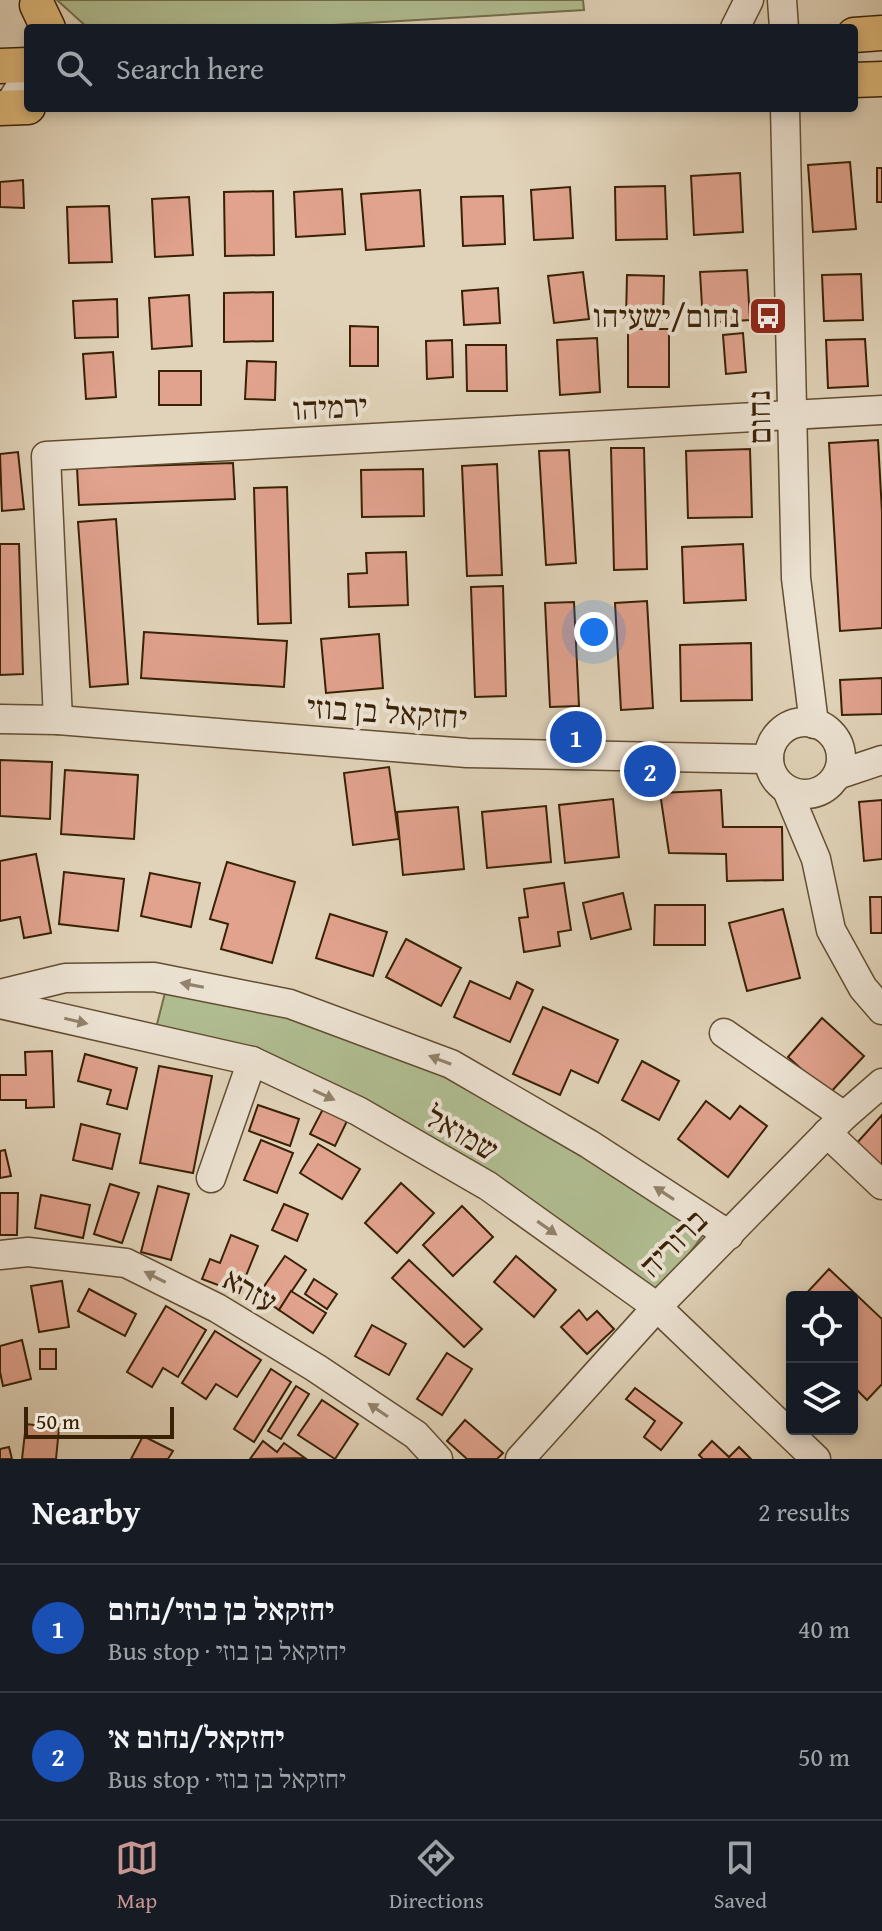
<!DOCTYPE html>
<html lang="en">
<head>
<meta charset="utf-8">
<style>
  body { margin:0; font-family:"Gentium Book Plus","Frank Ruhl Libre",serif; background:#242831; color:#f1f3f6 }
  .controls { position:absolute; right:24px; bottom:24px; display:grid; overflow:hidden; border-radius:8px; box-shadow:0 4px 12px #0003 }
  .controls button { width:72px; height:72px; display:grid; place-items:center; padding:0; border:0; border-bottom:2px solid #363941; background:#171b24; color:#f1f3f6; font:40px sans-serif }
  .scale { position:absolute; left:24px; bottom:20px; width:150px; box-sizing:border-box; padding-left:8px; border:4px solid #392105; border-top:0; font-size:22px; line-height:28px; white-space:nowrap; color:#392105; -webkit-text-stroke:6px #ece2d2; paint-order:stroke }
  .you { position:absolute; left:594px; top:632px; width:28px; height:28px; margin:-20px; border:6px solid #fff; border-radius:50%; background:#1a73e8; box-shadow:0 0 0 12px #1a73e833 }
  .badge { display:grid; place-items:center; width:52px; height:52px; border-radius:50%; background:#c59692; color:#fff; font-size:26px; font-weight:700 }
  .pin { position:absolute; translate:-50% -50%; border:4px solid #fff; box-shadow:0 2px 8px #0006 }
  .list { margin:0; padding:0; list-style:none }
  h2 { display:flex; justify-content:space-between; align-items:center; height:104px; margin:0; padding:0 32px; font-size:34px }
  h2 small { font-size:26px; font-weight:400; color:#9ea1a6 }
  .list li { display:grid; grid-template-columns:52px 1fr auto; gap:24px; align-items:center; box-sizing:border-box; height:128px; padding:0 32px; border-top:2px solid #363941 }
  .list b { display:block; font-size:30px; white-space:nowrap }
  .list p { margin:0; font-size:26px; white-space:nowrap; color:#9ea1a6 }
  .list em { font-size:26px; font-style:normal; color:#9ea1a6 }
  .icon { flex:none; width:44px; height:44px; fill:none; stroke:currentColor; stroke-width:2; stroke-linecap:round; stroke-linejoin:round }
  .map { position:relative; flex:none; width:882px; height:1459px; overflow:hidden }
  .search { position:absolute; background:#171b24; box-shadow:0 4px 12px #0003; left:24px; right:24px; top:24px; height:88px; display:flex; align-items:center; gap:20px; box-sizing:border-box; padding:0 28px; border-radius:8px; color:#9ea1a6; font-size:30px }
  .sheet { height:360px; background:#171b24 }
  nav { display:flex; justify-content:space-around; align-items:center; box-sizing:border-box; height:112px; border-top:2px solid #363941; background:#171b24; font-size:22px; color:#9ea1a6 }
  nav a { display:grid; justify-items:center; gap:4px }
  nav .on { color:#c59692 }
  .map>svg:first-child { display:block }
</style>
</head>
<body>
<div class="map">
<svg width="882" height="1459" viewBox="0 0 882 1459">
  <rect width="100%" height="100%" fill="#e1d3b9"/>
  <filter id="stains"><feTurbulence type="fractalNoise" baseFrequency=".0025" numOctaves="4"/><feColorMatrix values="0 0 0 0 .2 0 0 0 0 .09 0 0 0 0 .02 0 0 0 .5 -.17"/></filter>
  <radialGradient id="worn" r=".72"><stop offset=".6" stop-color="#630" stop-opacity="0"/><stop offset="1" stop-color="#630" stop-opacity=".3"/></radialGradient>
  <g fill="#b0bd91" stroke="#746f4b" stroke-width="2">
    <path d="M 57,0 L 583,0 L 584,10 L 282,28 L 88,28 Z"/>
    <path d="M 167,985 L 239,999 L 431,1060 L 706,1231 L 657,1297 L 519,1200 L 155,1032 Z"/>
  </g>
  <g fill="#e1a28e" stroke="#392105" stroke-width="2">
    <path d="M 850,162 L 856,229 L 813,232 L 808,165 Z"/>
    <rect x="877" y="168" width="5" height="34"/>
    <path d="M 740,173 L 743,232 L 694,235 L 691,176 Z"/>
    <path d="M 23,180 L 24,208 L 0,207 L 0,182 Z"/>
    <path d="M 665,186 L 667,239 L 616,240 L 615,187 Z"/>
    <path d="M 570,187 L 573,238 L 534,240 L 531,190 Z"/>
    <path d="M 342,189 L 345,234 L 296,237 L 294,192 Z"/>
    <path d="M 420,190 L 424,246 L 366,250 L 361,194 Z"/>
    <path d="M 273,191 L 274,255 L 225,256 L 224,192 Z"/>
    <path d="M 503,196 L 505,244 L 463,246 L 461,197 Z"/>
    <path d="M 189,197 L 193,255 L 155,257 L 152,199 Z"/>
    <path d="M 109,206 L 112,262 L 69,263 L 67,207 Z"/>
    <path d="M 747,270 L 750,320 L 703,323 L 700,272 Z"/>
    <path d="M 583,272 L 589,319 L 554,323 L 548,276 Z"/>
    <path d="M 861,274 L 863,320 L 824,321 L 822,275 Z"/>
    <path d="M 627,275 L 664,276 L 663,320 L 626,318 Z"/>
    <path d="M 498,288 L 500,323 L 464,325 L 462,291 Z"/>
    <path d="M 273,292 L 273,341 L 224,342 L 224,293 Z"/>
    <path d="M 189,295 L 192,346 L 152,349 L 149,298 Z"/>
    <path d="M 117,299 L 118,337 L 75,338 L 73,301 Z"/>
    <path d="M 350,326 L 378,327 L 378,366 L 350,366 Z"/>
    <rect x="628" y="329" width="41" height="58"/>
    <path d="M 743,333 L 746,372 L 726,374 L 723,335 Z"/>
    <path d="M 597,338 L 600,392 L 560,395 L 557,340 Z"/>
    <path d="M 865,339 L 868,386 L 828,388 L 826,340 Z"/>
    <path d="M 452,340 L 453,377 L 427,379 L 426,341 Z"/>
    <path d="M 466,345 L 506,345 L 507,391 L 467,391 Z"/>
    <path d="M 113,352 L 116,397 L 86,399 L 83,354 Z"/>
    <path d="M 247,361 L 276,362 L 275,400 L 245,399 Z"/>
    <rect x="159" y="371" width="42" height="34"/>
    <path d="M 878,440 L 882,512 L 882,628 L 840,631 L 829,443 Z"/>
    <path d="M 611,448 L 644,448 L 647,569 L 614,570 Z"/>
    <path d="M 750,449 L 752,517 L 688,518 L 686,451 Z"/>
    <path d="M 569,450 L 576,563 L 546,565 L 539,451 Z"/>
    <path d="M 18,452 L 24,509 L 2,511 L 0,454 Z"/>
    <path d="M 233,463 L 235,499 L 79,505 L 77,468 Z"/>
    <path d="M 497,464 L 502,575 L 467,576 L 462,466 Z"/>
    <path d="M 423,469 L 424,516 L 362,517 L 361,470 Z"/>
    <path d="M 287,487 L 291,623 L 258,624 L 254,488 Z"/>
    <path d="M 116,519 L 128,684 L 90,687 L 78,522 Z"/>
    <path d="M 0,544 L 19,544 L 23,674 L 0,675 Z"/>
    <path d="M 743,544 L 746,600 L 684,603 L 682,547 Z"/>
    <path d="M 406,552 L 408,605 L 349,607 L 348,574 L 367,573 L 366,553 Z"/>
    <path d="M 503,586 L 506,696 L 475,697 L 471,587 Z"/>
    <path d="M 647,601 L 653,708 L 621,710 L 615,603 Z"/>
    <path d="M 574,602 L 579,706 L 550,707 L 545,603 Z"/>
    <path d="M 144,632 L 287,641 L 284,687 L 141,678 Z"/>
    <path d="M 379,634 L 383,688 L 326,693 L 321,639 Z"/>
    <path d="M 751,643 L 752,700 L 681,701 L 680,645 Z"/>
    <path d="M 882,678 L 882,714 L 842,715 L 840,680 Z"/>
    <path d="M 0,760 L 52,762 L 50,819 L 0,816 Z"/>
    <path d="M 389,767 L 399,839 L 353,845 L 344,773 Z"/>
    <path d="M 65,770 L 138,775 L 134,839 L 61,834 Z"/>
    <path d="M 721,790 L 723,827 L 782,827 L 783,880 L 727,881 L 726,854 L 669,853 L 660,793 Z"/>
    <path d="M 613,799 L 619,857 L 565,863 L 559,805 Z"/>
    <path d="M 882,800 L 882,859 L 864,861 L 859,802 Z"/>
    <path d="M 546,806 L 551,862 L 487,868 L 482,812 Z"/>
    <path d="M 458,807 L 464,869 L 403,875 L 397,812 Z"/>
    <path d="M 36,854 L 51,933 L 24,938 L 20,917 L 0,921 L 0,861 Z"/>
    <path d="M 227,862 L 295,882 L 272,963 L 221,949 L 228,924 L 210,919 Z"/>
    <path d="M 64,872 L 124,879 L 118,931 L 59,924 Z"/>
    <path d="M 150,873 L 200,883 L 191,927 L 141,916 Z"/>
    <path d="M 564,883 L 571,930 L 558,932 L 560,946 L 524,952 L 519,918 L 528,917 L 524,889 Z"/>
    <path d="M 623,893 L 631,929 L 591,939 L 583,903 Z"/>
    <path d="M 870,897 L 882,897 L 882,933 L 871,933 Z"/>
    <path d="M 655,905 L 705,905 L 705,945 L 654,945 Z"/>
    <path d="M 783,909 L 800,978 L 747,991 L 729,923 Z"/>
    <path d="M 330,914 L 387,932 L 373,976 L 316,958 Z"/>
    <path d="M 406,939 L 461,968 L 441,1006 L 386,977 Z"/>
    <path d="M 470,981 L 510,999 L 517,982 L 533,990 L 510,1042 L 454,1017 Z"/>
    <path d="M 543,1007 L 618,1040 L 598,1083 L 571,1070 L 560,1095 L 513,1074 Z"/>
    <path d="M 822,1018 L 864,1056 L 829,1094 L 788,1057 Z"/>
    <path d="M 52,1051 L 54,1107 L 26,1108 L 26,1100 L 0,1100 L 0,1075 L 26,1075 L 25,1052 Z"/>
    <path d="M 85,1054 L 137,1068 L 127,1109 L 107,1104 L 111,1090 L 78,1081 Z"/>
    <path d="M 642,1061 L 679,1081 L 659,1120 L 622,1100 Z"/>
    <path d="M 159,1066 L 212,1076 L 193,1173 L 140,1163 Z"/>
    <path d="M 706,1101 L 730,1119 L 740,1106 L 767,1126 L 728,1177 L 678,1139 Z"/>
    <path d="M 258,1105 L 299,1119 L 290,1146 L 249,1131 Z"/>
    <path d="M 324,1107 L 348,1119 L 335,1146 L 310,1134 Z"/>
    <path d="M 882,1115 L 882,1168 L 856,1144 Z"/>
    <path d="M 81,1124 L 120,1134 L 112,1169 L 73,1160 Z"/>
    <path d="M 261,1140 L 293,1153 L 277,1193 L 244,1180 Z"/>
    <path d="M 318,1144 L 360,1169 L 342,1199 L 300,1173 Z"/>
    <path d="M 5,1150 L 11,1176 L 0,1178 L 0,1151 Z"/>
    <path d="M 401,1183 L 434,1213 L 397,1253 L 365,1223 Z"/>
    <path d="M 110,1184 L 139,1193 L 122,1243 L 94,1234 Z"/>
    <path d="M 158,1186 L 189,1194 L 171,1260 L 141,1252 Z"/>
    <path d="M 0,1193 L 18,1193 L 17,1235 L 0,1235 Z"/>
    <path d="M 41,1195 L 90,1205 L 83,1238 L 35,1228 Z"/>
    <path d="M 284,1204 L 308,1214 L 297,1241 L 272,1230 Z"/>
    <path d="M 462,1206 L 493,1237 L 453,1276 L 423,1245 Z"/>
    <path d="M 231,1235 L 258,1246 L 239,1293 L 202,1279 L 210,1259 L 220,1263 Z"/>
    <path d="M 285,1256 L 306,1270 L 279,1310 L 258,1295 Z"/>
    <path d="M 516,1256 L 556,1290 L 534,1317 L 494,1282 Z"/>
    <path d="M 409,1260 L 482,1329 L 464,1347 L 392,1278 Z"/>
    <path d="M 829,1269 L 882,1319 L 882,1384 L 867,1400 L 852,1385 L 852,1297 L 803,1297 Z"/>
    <path d="M 314,1279 L 337,1294 L 327,1309 L 305,1294 Z"/>
    <path d="M 62,1281 L 69,1327 L 39,1332 L 31,1286 Z"/>
    <path d="M 89,1289 L 136,1314 L 125,1336 L 78,1311 Z"/>
    <path d="M 291,1291 L 326,1313 L 313,1333 L 279,1310 Z"/>
    <path d="M 166,1306 L 206,1330 L 178,1377 L 163,1368 L 152,1387 L 127,1372 Z"/>
    <path d="M 579,1310 L 587,1320 L 597,1311 L 614,1329 L 587,1354 L 561,1327 Z"/>
    <path d="M 372,1325 L 406,1344 L 389,1375 L 355,1356 Z"/>
    <path d="M 215,1331 L 261,1360 L 237,1397 L 216,1384 L 206,1399 L 182,1383 Z"/>
    <path d="M 22,1340 L 31,1379 L 3,1386 L 0,1372 L 0,1346 Z"/>
    <rect x="40" y="1349" width="16" height="20"/>
    <path d="M 447,1353 L 472,1369 L 442,1415 L 417,1399 Z"/>
    <path d="M 271,1369 L 291,1382 L 254,1442 L 234,1429 Z"/>
    <path d="M 296,1386 L 309,1394 L 281,1439 L 268,1431 Z"/>
    <path d="M 635,1388 L 682,1423 L 661,1450 L 644,1437 L 655,1421 L 626,1399 Z"/>
    <path d="M 322,1400 L 358,1424 L 335,1459 L 298,1435 Z"/>
    <path d="M 465,1420 L 503,1453 L 497,1459 L 467,1459 L 447,1441 Z"/>
    <path d="M 26,1424 L 59,1428 L 56,1459 L 22,1459 Z"/>
    <path d="M 143,1436 L 173,1451 L 168,1459 L 131,1459 Z"/>
    <path d="M 263,1441 L 277,1452 L 284,1443 L 305,1458 L 250,1459 Z"/>
    <path d="M 712,1441 L 729,1457 L 739,1447 L 751,1459 L 703,1459 L 699,1455 Z"/>
    <path d="M 9,1447 L 12,1459 L 0,1459 L 0,1449 Z"/>
  </g>
  <g fill="none" stroke-linecap="round" stroke-linejoin="round">
    <g stroke="#634e32" stroke-width="31">
      <g id="minor">
        <path d="M 782,0 L 784,28"/>
        <path d="M 735,28 L 749,0"/>
        <path d="M 8,107 L 28,74"/>
        <path d="M 785,108 L 796,578 L 814,724"/>
        <path d="M 0,719 L 58,720 L 467,753 L 769,759"/>
        <path d="M 58,720 L 46,456 L 882,410"/>
        <circle cx="805" cy="758" r="36"/>
        <path d="M 837,775 L 882,760"/>
        <path d="M 787,790 L 816,859 L 831,930 L 863,988 L 882,1010"/>
        <path d="M 0,994 L 65,978 L 154,977 L 290,1004 L 451,1064 L 589,1144 L 729,1235"/>
        <path d="M 0,1004 L 252,1061 L 358,1111 L 488,1186 L 657,1307 L 816,1459"/>
        <path d="M 724,1033 L 844,1116"/>
        <path d="M 827,1133 L 882,1185"/>
        <path d="M 211,1178 L 252,1061"/>
        <path d="M 0,1255 L 28,1252 L 126,1263 L 217,1308 L 316,1368 L 416,1435 L 438,1459"/>
        <path d="M 520,1459 L 657,1307 L 844,1116 L 882,1083"/>
      </g>
    </g>
    <g stroke="#392105" stroke-width="37">
      <g id="major">
        <path d="M 37,5 L 48,28"/>
        <path d="M 854,35 L 882,33"/>
        <path d="M 0,66 L 28,65"/>
        <path d="M 854,80 L 882,79"/>
        <path d="M 0,108 L 28,107"/>
      </g>
    </g>
    <use href="#minor" stroke="#ece2d2" stroke-width="28"/>
    <use href="#major" stroke="#e0ba7c" stroke-width="34"/>
  </g>
  <defs><path id="oneway-solid" d="M-6-.8H1V-3.2L6.5 0L1 3.2V.8H-6Z" transform="scale(2)"/></defs>
  <g fill="#92826c">
    <use href="#oneway-solid" transform="translate(192 985) rotate(-169)"/>
    <use href="#oneway-solid" transform="translate(76 1021) rotate(13)"/>
    <use href="#oneway-solid" transform="translate(440 1060) rotate(-159)"/>
    <use href="#oneway-solid" transform="translate(324 1095) rotate(25)"/>
    <use href="#oneway-solid" transform="translate(664 1193) rotate(-147)"/>
    <use href="#oneway-solid" transform="translate(547 1228) rotate(35)"/>
    <use href="#oneway-solid" transform="translate(155 1277) rotate(-153)"/>
    <use href="#oneway-solid" transform="translate(378 1410) rotate(-146)"/>
  </g>
  <defs>
    <g id="bus-square" transform="scale(2)"><rect x="-9" y="-9" width="18" height="18" rx="4" fill="#8f2418" stroke="#ece2d2"/><path d="M-5-6H5V4H4V6H2V4H-2V6H-4V4H-5ZM-3.5-4V0h7V-4ZM-3.5 1.2v1.5H-2V1.2ZM2 1.2v1.5H3.5V1.2Z" fill="#fff"/></g>
  </defs>
  <g fill-rule="evenodd">
    <use href="#bus-square" x="768" y="316"/>
  </g>
  <g text-anchor="middle" stroke-width="8" stroke-linejoin="round" paint-order="stroke">
    <g font-size="32" fill="#392105" stroke="#ece2d2" text-anchor="end">
      <text x="740" y="327">נחום/ישעיהו</text>
    </g>
    <g font-size="32" fill="#392105" stroke="#ece2d2">
      <text transform="translate(330 407) rotate(-3)" y="11">ירמיהו</text>
      <text transform="translate(759 417) rotate(-91)" y="11">נחום</text>
      <text transform="translate(387 712) rotate(4)" y="11">יחזקאל בן בוזי</text>
      <text transform="translate(462 1133) rotate(30)" y="11">שמואל</text>
      <text transform="translate(673 1243) rotate(-45)" y="11">ברוריה</text>
      <text transform="translate(250 1290) rotate(30)" y="11">עזרא</text>
    </g>
  </g>
  <rect width="100%" height="100%" filter="url(#stains)"/>
  <rect width="100%" height="100%" fill="url(#worn)"/>
</svg>
<div class="controls">
<button><svg class="icon" aria-label="locate" viewBox="0 0 24 24"><circle cx="12" cy="12" r="6"/><path d="M12 2v4M12 18v4M2 12h4M18 12h4"/></svg></button>
<button><svg class="icon" aria-label="layers" viewBox="0 0 24 24"><path d="M12 4l9 5-9 5-9-5zM3 14l9 5 9-5"/></svg></button>
</div>
<div class="scale">50 m</div>
<div class="you"></div>
<div class="pin badge" style="left:576px;top:737px;background:#1a4fb4">1</div>
<div class="pin badge" style="left:650px;top:771px;background:#1a4fb4">2</div>
<div class="search"><svg class="icon" aria-label="search" viewBox="0 0 24 24"><circle cx="10" cy="10" r="6"/><path d="M15 15l6 6"/></svg>Search here</div>
</div>
<section class="sheet">
<h2>Nearby<small>2 results</small></h2>
<ul class="list">
<li><span class="badge" style="background:#1a4fb4">1</span><div><b>יחזקאל בן בוזי/נחום</b><p>Bus stop · יחזקאל בן בוזי</p></div><em>40 m</em></li>
<li><span class="badge" style="background:#1a4fb4">2</span><div><b>יחזקאל/נחום א׳</b><p>Bus stop · יחזקאל בן בוזי</p></div><em>50 m</em></li>
</ul>
</section>
<nav>
<a class="on"><svg class="icon" aria-label="map" viewBox="0 0 24 24"><path d="M3 6l6-2 6 2 6-2v14l-6 2-6-2-6 2zM9 4v14M15 6v14"/></svg>Map</a>
<a><svg class="icon" aria-label="directions" viewBox="0 0 24 24"><path d="M12 3l9 9-9 9-9-9zM9 14v-3h6M13 9l2 2-2 2"/></svg>Directions</a>
<a><svg class="icon" aria-label="saved" viewBox="0 0 24 24"><path d="M7 4h10v16l-5-4-5 4z"/></svg>Saved</a>
</nav>
</body>
</html>
